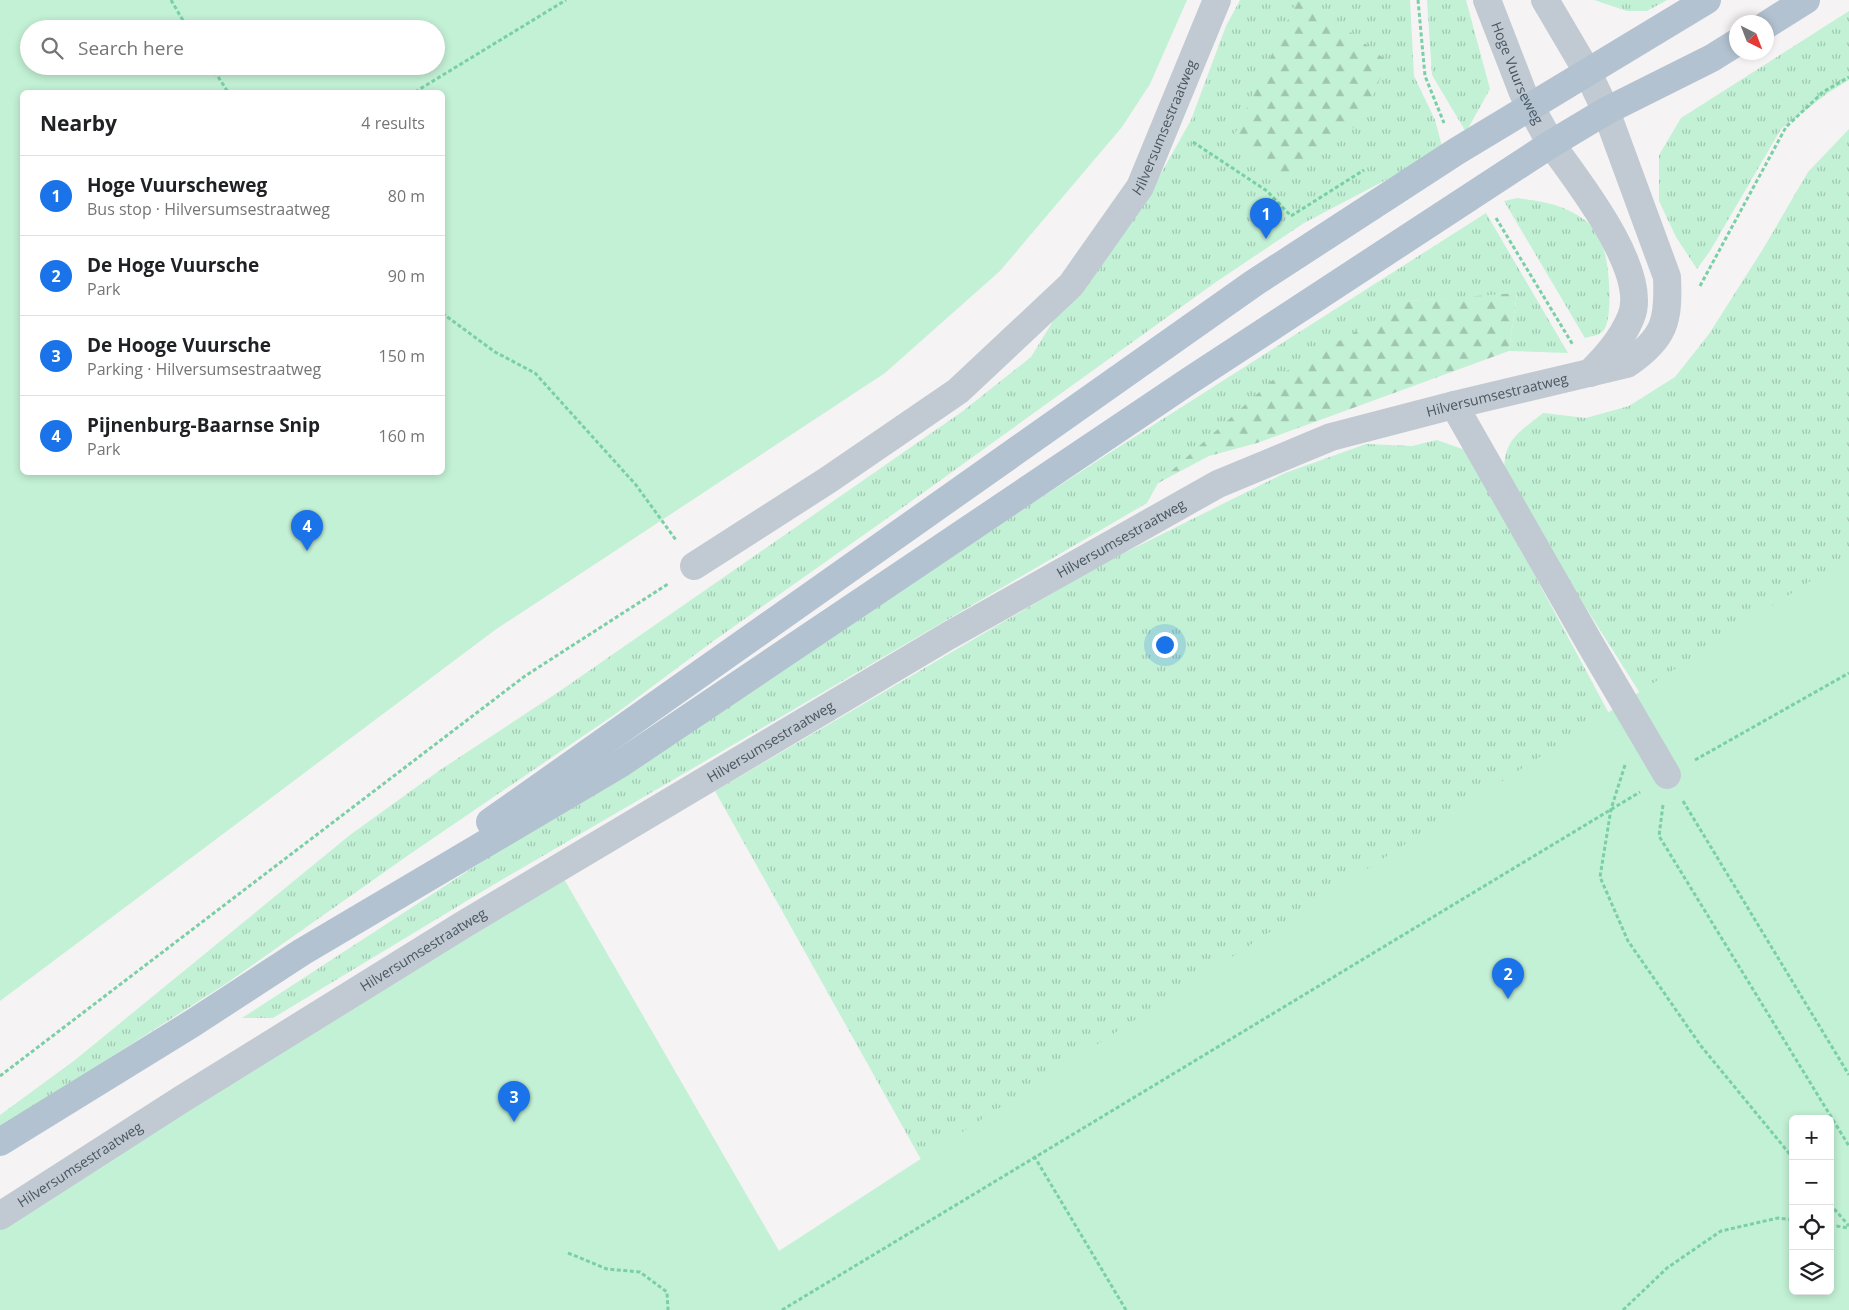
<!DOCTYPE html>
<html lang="en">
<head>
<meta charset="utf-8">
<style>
  body { margin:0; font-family:"Open Sans",sans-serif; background:#f6f6f6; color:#202124 }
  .controls { position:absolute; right:15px; bottom:15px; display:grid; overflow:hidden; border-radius:8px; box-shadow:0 2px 8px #0003 }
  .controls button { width:45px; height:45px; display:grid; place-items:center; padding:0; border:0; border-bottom:1px solid #e0e0e0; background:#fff; color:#202124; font:25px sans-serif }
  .compass { position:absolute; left:1729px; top:15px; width:45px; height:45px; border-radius:50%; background:#fff; box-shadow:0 2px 8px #0003; rotate:138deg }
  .you { position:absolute; left:1164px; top:644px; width:18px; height:18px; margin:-12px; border:4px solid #fff; border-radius:50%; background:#1a73e8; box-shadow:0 0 0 8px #1a73e833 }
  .badge { display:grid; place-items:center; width:32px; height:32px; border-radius:50%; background:#1a73e8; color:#fff; font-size:16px; font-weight:700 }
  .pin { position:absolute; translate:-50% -41px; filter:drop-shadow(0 1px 2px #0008) }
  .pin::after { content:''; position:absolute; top:26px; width:18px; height:15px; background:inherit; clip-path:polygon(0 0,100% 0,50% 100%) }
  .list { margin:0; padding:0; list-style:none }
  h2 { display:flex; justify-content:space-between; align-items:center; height:65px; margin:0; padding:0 20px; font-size:21px }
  h2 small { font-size:16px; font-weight:400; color:#757577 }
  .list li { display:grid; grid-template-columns:32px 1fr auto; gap:15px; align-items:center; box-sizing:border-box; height:80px; padding:0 20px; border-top:1px solid #e0e0e0 }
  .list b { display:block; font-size:19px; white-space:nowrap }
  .list p { margin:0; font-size:16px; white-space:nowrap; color:#757577 }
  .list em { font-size:16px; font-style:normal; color:#757577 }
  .icon { flex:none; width:28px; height:28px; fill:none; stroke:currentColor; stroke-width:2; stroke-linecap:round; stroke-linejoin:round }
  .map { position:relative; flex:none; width:1849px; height:1310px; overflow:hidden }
  .search { position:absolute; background:#fff; box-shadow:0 2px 8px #0003; left:20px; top:20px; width:425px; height:55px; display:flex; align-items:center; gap:12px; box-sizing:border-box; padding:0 18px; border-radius:28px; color:#757577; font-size:19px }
  .panel { position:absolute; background:#fff; box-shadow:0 2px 8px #0003; left:20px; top:90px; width:425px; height:385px; border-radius:8px }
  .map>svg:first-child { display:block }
</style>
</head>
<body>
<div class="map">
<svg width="1849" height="1310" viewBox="0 0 1849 1310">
  <defs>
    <pattern id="grass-tufts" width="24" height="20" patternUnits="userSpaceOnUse" patternTransform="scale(1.25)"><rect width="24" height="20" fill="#c3f1d5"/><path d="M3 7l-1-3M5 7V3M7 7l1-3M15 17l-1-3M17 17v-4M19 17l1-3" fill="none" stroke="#a0c6b0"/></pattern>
    <pattern id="forest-firs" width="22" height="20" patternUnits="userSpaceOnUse" patternTransform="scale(1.25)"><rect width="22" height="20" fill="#c3f1d5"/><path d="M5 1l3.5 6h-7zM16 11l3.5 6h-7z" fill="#a0c6b0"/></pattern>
  </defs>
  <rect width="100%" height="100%" fill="#f5f3f3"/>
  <g fill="url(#grass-tufts)">
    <path d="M 1240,0 L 1410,0 L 1414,76 L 1435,120 L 1443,150 L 1304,223 L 1216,282 L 906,505 L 712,642 L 614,715 L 410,854 L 227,983 L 0,1128 L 0,1115 L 75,1060 L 350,835 L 440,770 L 560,691 L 963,411 L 1031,357 L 1058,313 L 1145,202 L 1191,120 L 1226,26 Z"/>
    <path d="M 1427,0 L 1466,0 L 1490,89 L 1466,132 L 1432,75 Z"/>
    <path d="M 1594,0 L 1667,0 L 1647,11 L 1627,11 Z"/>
    <path d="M 1849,11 L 1849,80 L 1828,93 L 1781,129 L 1710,251 L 1697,269 L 1676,237 L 1659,201 L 1659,155 L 1681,118 Z"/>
    <path d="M 1849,129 L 1849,652 L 1676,750 L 1505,480 C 1501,441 1516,435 1543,413 L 1586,418 L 1629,406 L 1675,377 L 1709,334 L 1763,249 L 1808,172 Z"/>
    <path d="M 1517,198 C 1545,202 1563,204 1586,221 C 1592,226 1600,240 1603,247 C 1609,262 1614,319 1603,331 C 1598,336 1591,336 1585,338 L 1504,201 Z"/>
    <path d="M 1486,213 L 1568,353 L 1509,351 L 1517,294 L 1409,301 L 1158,483 L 1147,503 L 493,885 L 273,1018 L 242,1018 L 1111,452 Z"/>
    <path d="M 1437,440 L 1468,451 L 1641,773 L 942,1197 L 715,791 L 1102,564 L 1285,473 L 1366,444 L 1412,446 Z"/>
  </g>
  <g fill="url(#forest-firs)">
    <path d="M 1297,0 L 1326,0 L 1320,8 L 1387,61 L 1364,119 L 1288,181 L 1234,136 Z"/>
    <path d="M 1517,293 L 1509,351 L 1257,443 L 1209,456 L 1158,483 L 1276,377 L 1409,301 Z"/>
  </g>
  <g fill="#c3f1d5" fill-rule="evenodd">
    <path d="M 0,0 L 1187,0 L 1150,84 L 1122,127 L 1000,271 L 885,373 L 495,630 L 0,1001 ZM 29,29 L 436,29 L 436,66 L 29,66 ZM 22,92 L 442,92 L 442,472 L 22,472 Z"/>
    <path d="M 1849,556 L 1849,1310 L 0,1310 L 0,1227 L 564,879 L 779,1251 ZM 1793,1119 L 1830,1119 L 1830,1291 L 1793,1291 Z"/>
  </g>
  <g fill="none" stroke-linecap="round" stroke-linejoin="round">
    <g stroke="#7ad0a6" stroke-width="3" stroke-dasharray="4 2.5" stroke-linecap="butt">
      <path d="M 171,0 L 188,29"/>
      <path d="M 1418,0 L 1425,76 L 1444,123"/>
      <path d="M 211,66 L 228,92"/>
      <path d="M 415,92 L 566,0"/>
      <path d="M 1193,142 L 1267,191 L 1291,216 L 1364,170"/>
      <path d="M 1496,218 L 1573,345"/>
      <path d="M 1700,286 L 1786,127 L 1823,92 L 1849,77"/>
      <path d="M 442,313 L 495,352 L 535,373 L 636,485 L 676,540"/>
      <path d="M 1695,760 L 1849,673"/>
      <path d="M 1625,765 L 1611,809 L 1600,877 L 1628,941 L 1701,1046 L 1793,1158"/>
      <path d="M 1683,801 L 1849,1075"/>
      <path d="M 1663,805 L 1659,836 L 1849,1146"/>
      <path d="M 0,1076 L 525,676 L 668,584"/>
      <path d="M 1034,1156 L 1126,1310"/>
      <path d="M 1830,1204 L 1849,1226"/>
      <path d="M 1830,1225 L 1849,1228"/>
      <path d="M 568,1253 L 607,1269 L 640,1272 L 667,1292 L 668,1310"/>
      <path d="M 782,1310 L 1640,792"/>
      <path d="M 1623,1310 L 1667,1268 L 1721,1231 L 1778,1218 L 1793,1220"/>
    </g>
    <g stroke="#c1cad2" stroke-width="28">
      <path d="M 1551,144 C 1577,180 1650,272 1631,317 C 1622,339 1607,356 1590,373"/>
      <path d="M 1454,405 L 1589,642 L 1667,775"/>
      <path id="s1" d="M 694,566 L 828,480 L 958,391 L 1071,285 L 1140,187 L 1217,0"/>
      <path id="s2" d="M 0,1216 L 182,1099 L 466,923 L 948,636 L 1218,484 L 1331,437 L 1454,405 L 1627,364 C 1665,338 1669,321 1667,277 L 1606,111"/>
    </g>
    <g stroke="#c1cad2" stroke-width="28">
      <path id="s3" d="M 1487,0 L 1523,93 L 1551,144"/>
      <path d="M 1545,0 L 1588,73 L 1606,111"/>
    </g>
    <g stroke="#b3c2d1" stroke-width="28">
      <path d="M 1766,25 L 1806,0"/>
      <path d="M 490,822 L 1254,283 L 1457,151 L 1707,0"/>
      <path d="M 0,1142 L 193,1023 L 302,952 L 620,764 L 1189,381 L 1551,144 L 1606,111 L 1712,58 L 1736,43"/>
    </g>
  </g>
  <g text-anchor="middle" stroke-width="4.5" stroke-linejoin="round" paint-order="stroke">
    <g font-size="14" fill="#4a5661" stroke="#fff">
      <text dy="5" stroke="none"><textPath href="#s3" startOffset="79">Hoge Vuurseweg</textPath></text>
      <text dy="5" stroke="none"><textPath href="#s1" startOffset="656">Hilversumsestraatweg</textPath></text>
      <text dy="5" stroke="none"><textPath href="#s2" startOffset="1715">Hilversumsestraatweg</textPath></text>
      <text dy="5" stroke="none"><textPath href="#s2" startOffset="1310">Hilversumsestraatweg</textPath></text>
      <text dy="5" stroke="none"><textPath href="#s2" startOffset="905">Hilversumsestraatweg</textPath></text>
      <text dy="5" stroke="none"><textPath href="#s2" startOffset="500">Hilversumsestraatweg</textPath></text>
      <text dy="5" stroke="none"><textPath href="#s2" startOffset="95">Hilversumsestraatweg</textPath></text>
    </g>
  </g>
</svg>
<div class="controls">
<button>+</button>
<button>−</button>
<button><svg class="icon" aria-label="locate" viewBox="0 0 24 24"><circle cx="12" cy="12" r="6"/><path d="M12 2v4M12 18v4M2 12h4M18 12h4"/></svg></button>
<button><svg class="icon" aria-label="layers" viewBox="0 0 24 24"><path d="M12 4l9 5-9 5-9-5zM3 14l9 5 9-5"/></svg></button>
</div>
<svg class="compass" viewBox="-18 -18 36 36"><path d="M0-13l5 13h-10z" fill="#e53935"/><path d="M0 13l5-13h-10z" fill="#757577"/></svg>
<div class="you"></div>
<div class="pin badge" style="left:1266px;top:239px">1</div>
<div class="pin badge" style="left:1508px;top:999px">2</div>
<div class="pin badge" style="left:514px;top:1122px">3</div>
<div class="pin badge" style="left:307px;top:551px">4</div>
<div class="search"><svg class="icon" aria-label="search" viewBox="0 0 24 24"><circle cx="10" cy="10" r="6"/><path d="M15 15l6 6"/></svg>Search here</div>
<section class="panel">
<h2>Nearby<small>4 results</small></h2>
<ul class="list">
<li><span class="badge">1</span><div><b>Hoge Vuurscheweg</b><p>Bus stop · Hilversumsestraatweg</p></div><em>80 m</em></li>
<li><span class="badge">2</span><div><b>De Hoge Vuursche</b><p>Park</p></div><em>90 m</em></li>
<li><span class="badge">3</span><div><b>De Hooge Vuursche</b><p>Parking · Hilversumsestraatweg</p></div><em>150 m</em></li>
<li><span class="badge">4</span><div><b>Pijnenburg-Baarnse Snip</b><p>Park</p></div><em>160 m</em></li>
</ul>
</section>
</div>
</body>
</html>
